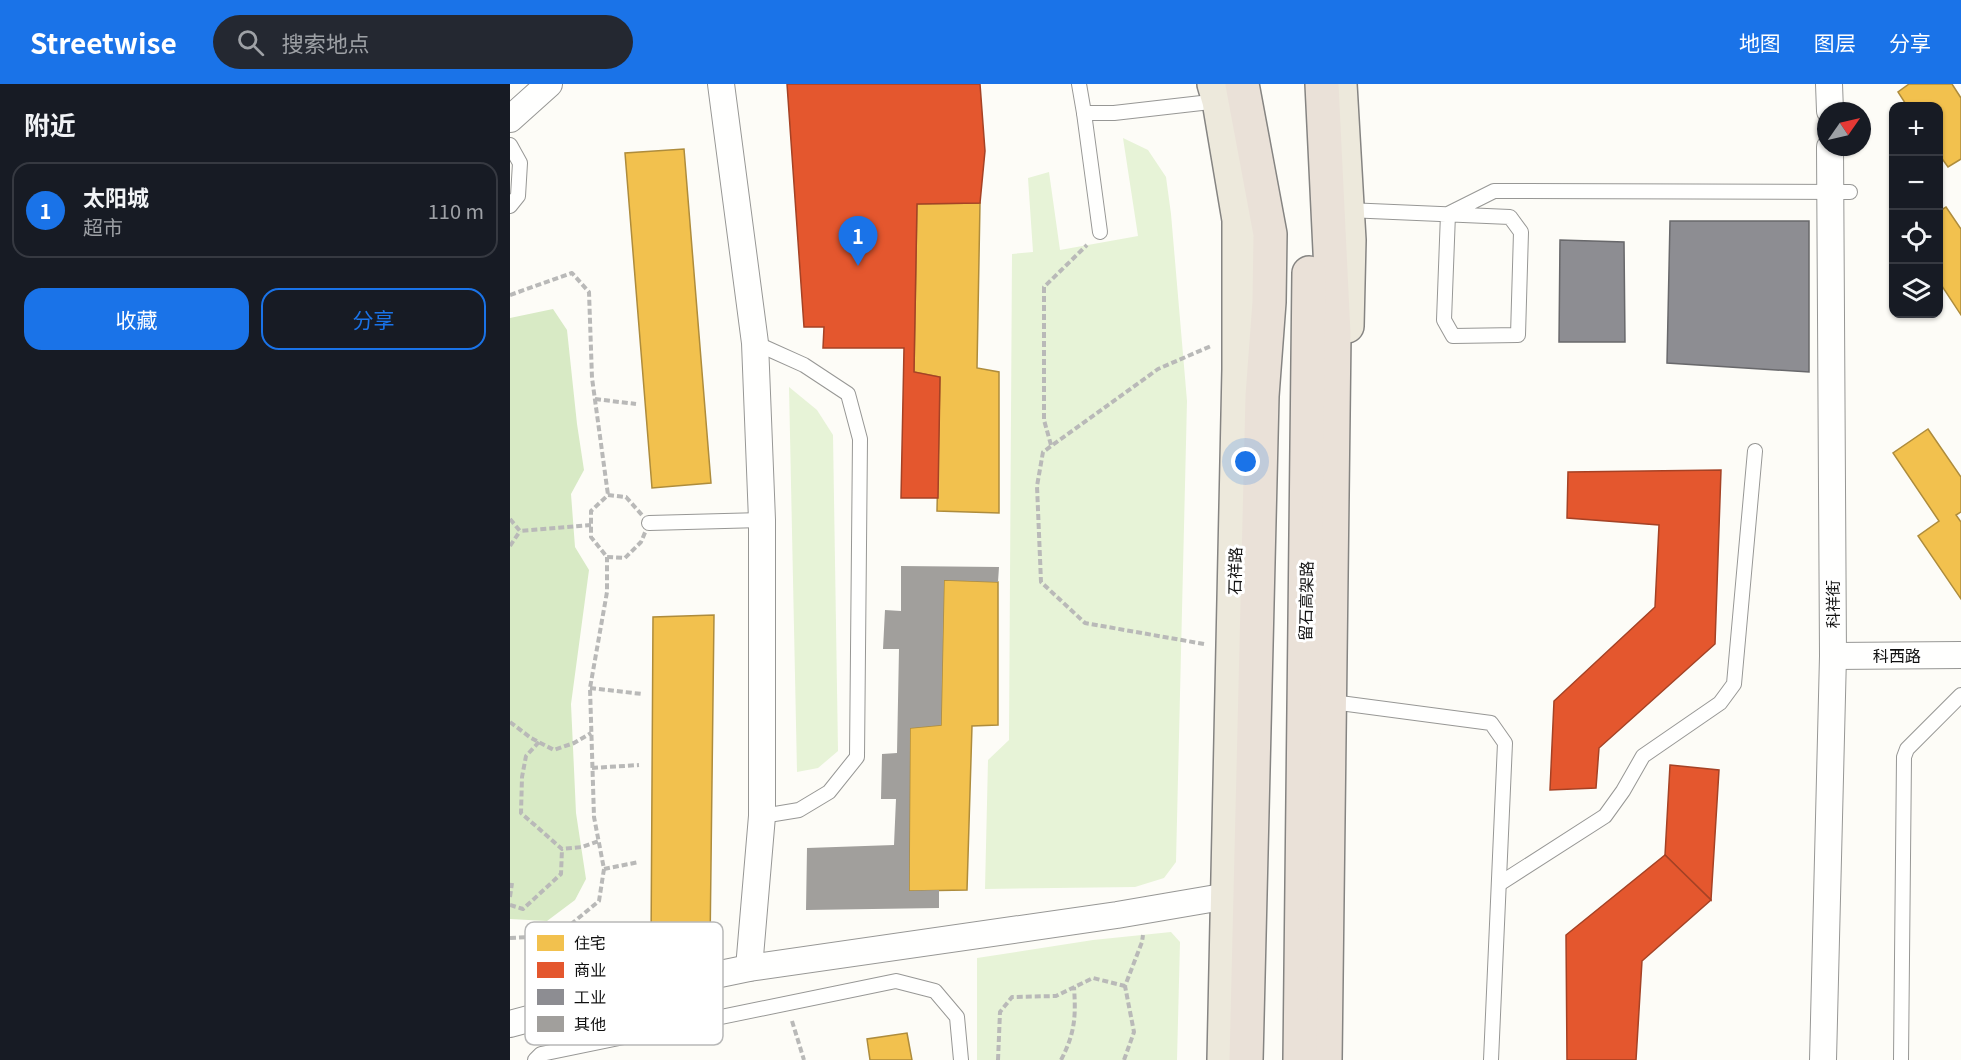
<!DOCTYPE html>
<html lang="zh">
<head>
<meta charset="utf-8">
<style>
  body { margin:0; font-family:Georgia,"Noto Sans SC",serif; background:#242831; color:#f1f3f6 }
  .controls { position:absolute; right:18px; top:18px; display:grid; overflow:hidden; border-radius:12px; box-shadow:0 2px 4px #0004 }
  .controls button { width:54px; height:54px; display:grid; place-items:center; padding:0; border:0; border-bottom:2px solid #363941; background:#171b24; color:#f1f3f6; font:30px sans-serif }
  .compass { position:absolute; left:1307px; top:18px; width:54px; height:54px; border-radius:50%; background:#171b24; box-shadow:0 2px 4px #0004; rotate:56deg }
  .you { position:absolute; left:736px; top:378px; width:21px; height:21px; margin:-15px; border:4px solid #fff; border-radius:50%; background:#1a73e8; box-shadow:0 0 0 9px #1a73e833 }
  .badge { display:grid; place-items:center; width:39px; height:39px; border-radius:50%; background:#1a73e8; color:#fff; font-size:20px; font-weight:700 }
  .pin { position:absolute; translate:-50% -50px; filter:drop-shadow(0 2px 3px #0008) }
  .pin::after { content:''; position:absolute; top:32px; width:21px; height:18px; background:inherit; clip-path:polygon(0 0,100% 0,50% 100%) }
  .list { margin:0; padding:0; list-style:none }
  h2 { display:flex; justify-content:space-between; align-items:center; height:78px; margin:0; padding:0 24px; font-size:26px }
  h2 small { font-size:20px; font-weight:400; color:#9ea1a6 }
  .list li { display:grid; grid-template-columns:39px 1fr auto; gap:18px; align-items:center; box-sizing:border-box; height:96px; margin:0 12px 12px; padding:0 12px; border:2px solid #363941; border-radius:18px }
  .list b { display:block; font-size:22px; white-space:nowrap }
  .list p { margin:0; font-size:20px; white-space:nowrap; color:#9ea1a6 }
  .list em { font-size:20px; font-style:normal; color:#9ea1a6 }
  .actions { display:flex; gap:12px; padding:18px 24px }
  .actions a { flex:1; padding:14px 0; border:2px solid #1a73e8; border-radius:18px; text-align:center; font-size:21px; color:#1a73e8 }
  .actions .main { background:#1a73e8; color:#fff }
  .icon { flex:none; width:33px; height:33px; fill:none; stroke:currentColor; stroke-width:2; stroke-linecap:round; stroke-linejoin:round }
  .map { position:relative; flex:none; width:1451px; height:976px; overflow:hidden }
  header { display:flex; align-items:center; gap:36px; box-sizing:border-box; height:84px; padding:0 30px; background:#1a73e8; color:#fff }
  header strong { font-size:28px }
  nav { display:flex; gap:33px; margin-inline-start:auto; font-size:21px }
  .search { width:420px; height:54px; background:#242831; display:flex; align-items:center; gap:15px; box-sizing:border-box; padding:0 21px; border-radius:33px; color:#9ea1a6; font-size:22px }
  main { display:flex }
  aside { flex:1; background:#171b24 }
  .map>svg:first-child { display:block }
</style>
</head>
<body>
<header>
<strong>Streetwise</strong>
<div class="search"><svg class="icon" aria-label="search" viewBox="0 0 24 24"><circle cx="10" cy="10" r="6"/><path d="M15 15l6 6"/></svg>搜索地点</div>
<nav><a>地图</a><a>图层</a><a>分享</a></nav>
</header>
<main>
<aside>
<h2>附近<small></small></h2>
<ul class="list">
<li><span class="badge">1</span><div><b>太阳城</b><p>超市</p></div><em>110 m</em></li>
</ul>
<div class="actions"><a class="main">收藏</a><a>分享</a></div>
</aside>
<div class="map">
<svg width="1451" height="976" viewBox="0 0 1451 976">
  <rect width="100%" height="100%" fill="#fdfcf7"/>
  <g fill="#e7f3d7">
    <path d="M 613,54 L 638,66 L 656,93 L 661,130 L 677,317 L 666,778 L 654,794 L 625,803 L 475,805 L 478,676 L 499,656 L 502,170 L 523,168 L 518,94 L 539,88 L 550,166 L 628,152 Z"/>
    <path d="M 279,303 L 307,326 L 323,351 L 328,667 L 308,684 L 287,688 Z"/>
    <path d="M 661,848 L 670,858 L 667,976 L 467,976 L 467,874 L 583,856 Z"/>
  </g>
  <path fill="#d8eac5" d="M 43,225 L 57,246 L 67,340 L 74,386 L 61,410 L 65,463 L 79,486 L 61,620 L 66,729 L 76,795 L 65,816 L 37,837 L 0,835 L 0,234 Z"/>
  <g fill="#f2c14e" stroke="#ae8c3c" stroke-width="1.5">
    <path d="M 1399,0 L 1442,0 L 1451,14 L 1451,75 L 1438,83 L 1428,69 L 1428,22 L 1397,22 L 1388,8 Z"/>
    <path d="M 174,65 L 201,399 L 142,404 L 115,69 Z"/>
    <path d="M 470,119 L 467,284 L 489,288 L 489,429 L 427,427 L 430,293 L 404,288 L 407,120 Z"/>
    <path d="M 1436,123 L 1451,145 L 1451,231 L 1428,196 L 1428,128 Z"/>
    <path d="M 1418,345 L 1451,393 L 1451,428 L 1446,431 L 1451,438 L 1451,515 L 1408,452 L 1429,437 L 1383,369 Z"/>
    <path d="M 434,496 L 488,498 L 488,641 L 462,642 L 457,806 L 399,807 L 400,644 L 431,641 Z"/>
    <path d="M 204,531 L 200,863 L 141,866 L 143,533 Z"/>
    <path d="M 397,949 L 402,976 L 360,976 L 357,955 Z"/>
  </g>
  <g fill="#e4572e" stroke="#a54225" stroke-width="1.5">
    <path d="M 277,0 L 470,0 L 475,67 L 470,119 L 407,120 L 404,288 L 430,293 L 428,414 L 391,414 L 394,264 L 313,264 L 314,243 L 294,243 Z"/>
    <path d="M 1211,386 L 1205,560 L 1089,664 L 1086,704 L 1040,706 L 1044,617 L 1145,523 L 1149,441 L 1057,434 L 1058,388 Z"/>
    <path d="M 1160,681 L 1209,686 L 1201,816 L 1155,771 Z"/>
    <path d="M 1155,771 L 1201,816 L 1132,877 L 1126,976 L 1057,976 L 1056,851 Z"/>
  </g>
  <g fill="#8d8d92" stroke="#68686b" stroke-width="1.5">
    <path d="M 1160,137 L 1299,137 L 1299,288 L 1157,279 Z"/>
    <path d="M 1050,156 L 1114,158 L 1115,258 L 1049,258 Z"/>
  </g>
  <path fill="#a19f9c" d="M 391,482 L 489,483 L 488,498 L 434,496 L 431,641 L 400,644 L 399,807 L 429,806 L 429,824 L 296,826 L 297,764 L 384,761 L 386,715 L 371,715 L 372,670 L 387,669 L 389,565 L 373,565 L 375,526 L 391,527 Z"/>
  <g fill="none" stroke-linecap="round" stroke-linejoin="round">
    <g stroke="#979795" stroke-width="16">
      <g id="lane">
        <path d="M 569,0 L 574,29 L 604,29 L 709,17"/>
        <path d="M 574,29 L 590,148"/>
        <path d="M 0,61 L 10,79 L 8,112 L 0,122"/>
        <path d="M 837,126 L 1000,133 L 1011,148 L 1008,251 L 943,252 L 934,236 L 938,130 L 984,107 L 1340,108"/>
        <path d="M 245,259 L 294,281 L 338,310 L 350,355 L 347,673 L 319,708 L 289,726 L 252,732"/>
        <path d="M 139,439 L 252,436"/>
        <path d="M 830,619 L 981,639 L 995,659 L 981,976"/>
        <path d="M 989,800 L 1095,732 L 1113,707 L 1133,672 L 1210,619 L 1224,600 L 1245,367"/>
        <path d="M 25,976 L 31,970 L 386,897 L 425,907 L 447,933 L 451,976"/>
        <path d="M 1391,976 L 1394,673 L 1397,665 L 1451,611"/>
      </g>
    </g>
    <g stroke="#979795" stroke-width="28">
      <g id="street">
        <path d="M 211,0 L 245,259 L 252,436 L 252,732 L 239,884"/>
        <path d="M 1319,0 L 1320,27"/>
        <path d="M 0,35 L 39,0"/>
        <path d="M 1323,572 L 1451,571"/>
        <path d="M 0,940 L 104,912 L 239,884 L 607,831 L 718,812"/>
        <path d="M 1313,976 L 1323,572 L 1320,63"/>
      </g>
    </g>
    <g stroke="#858482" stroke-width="36">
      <g id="primary">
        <path d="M 704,0 L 709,17 L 729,136 L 729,285 L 714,976"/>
        <path d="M 830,0 L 839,156 L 837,242"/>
      </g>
    </g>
    <g stroke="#858482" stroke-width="36">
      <g id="highway">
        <path d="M 732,0 L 760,150 L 759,218 L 752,312 L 736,976"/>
        <path d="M 812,0 L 824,250 L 815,976"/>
        <path d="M 790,976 L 799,189"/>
      </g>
    </g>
    <g stroke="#b9b9b8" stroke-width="4" stroke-dasharray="6 3" stroke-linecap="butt">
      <path d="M 0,211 L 62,189 L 79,208 L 82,294 L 98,411"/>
      <path d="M 85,315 L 126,320"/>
      <path d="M 541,361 L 534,336 L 534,203 L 577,161"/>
      <path d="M 98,411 L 116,413 L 139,439 L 131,458 L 115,474 L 97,473 L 81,453 L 81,427 Z"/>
      <path d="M 0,435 L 10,447 L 81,441"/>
      <path d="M 0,462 L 10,447"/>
      <path d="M 694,560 L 575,539 L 531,498 L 527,402 L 533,368 L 648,285 L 701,262"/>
      <path d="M 80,604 L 132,610"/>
      <path d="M 0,638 L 21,654 L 44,666 L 64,659 L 81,649"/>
      <path d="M 29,658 L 16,672 L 12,693 L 11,729 L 52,765 L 72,763 L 89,757"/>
      <path d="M 82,684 L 129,681"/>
      <path d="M 94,785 L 129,778"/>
      <path d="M 0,813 L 2,799"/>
      <path d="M 0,821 L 13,825 L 51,790 L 52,765"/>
      <path d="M 0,854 L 21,853 L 60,841 L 89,817 L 94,785 L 84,733 L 80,604 L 97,508 L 97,473"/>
      <path d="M 282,937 L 294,976"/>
      <path d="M 488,976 L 490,928 L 502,913 L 546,912 L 583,894 L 615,902"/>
      <path d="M 551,976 C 565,949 566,933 564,903"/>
      <path d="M 614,976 L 624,948 L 615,902 L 632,858 L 633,851"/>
    </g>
    <use href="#lane" stroke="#fffffe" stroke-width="14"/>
    <use href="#street" stroke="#fffffe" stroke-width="26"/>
    <use href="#primary" stroke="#ede9dc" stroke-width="33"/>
    <use href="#highway" stroke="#eae1d8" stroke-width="33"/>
  </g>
  <g text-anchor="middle" stroke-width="6" stroke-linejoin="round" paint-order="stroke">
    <g font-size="16" fill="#111" stroke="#fff">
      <text transform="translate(725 487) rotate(-89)" y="6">石祥路</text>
      <text transform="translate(796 517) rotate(-89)" y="6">留石高架路</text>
      <text transform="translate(1323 520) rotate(-90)" y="6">科祥街</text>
      <text x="1387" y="578">科西路</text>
    </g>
  </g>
  <rect x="15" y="838" width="198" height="123" rx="9" fill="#fff" stroke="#b8b8b8" stroke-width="1.5"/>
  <rect x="27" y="851" width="27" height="16" fill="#f2c14e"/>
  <rect x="27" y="878" width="27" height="16" fill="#e4572e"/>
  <rect x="27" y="905" width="27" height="16" fill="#8d8d92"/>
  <rect x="27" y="932" width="27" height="16" fill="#a19f9c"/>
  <g font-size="16" fill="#111">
    <text x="64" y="865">住宅</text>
    <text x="64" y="892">商业</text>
    <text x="64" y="919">工业</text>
    <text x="64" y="946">其他</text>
  </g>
</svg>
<div class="controls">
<button>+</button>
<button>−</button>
<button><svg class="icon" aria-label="locate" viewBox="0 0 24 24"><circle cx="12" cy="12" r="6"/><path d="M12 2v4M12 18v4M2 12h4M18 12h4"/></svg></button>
<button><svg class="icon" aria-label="layers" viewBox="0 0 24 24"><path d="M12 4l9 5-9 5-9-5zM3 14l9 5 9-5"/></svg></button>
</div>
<svg class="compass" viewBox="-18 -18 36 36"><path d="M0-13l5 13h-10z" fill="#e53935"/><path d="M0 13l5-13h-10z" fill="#9ea1a6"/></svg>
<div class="you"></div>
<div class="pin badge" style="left:348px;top:182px">1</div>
</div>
</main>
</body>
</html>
